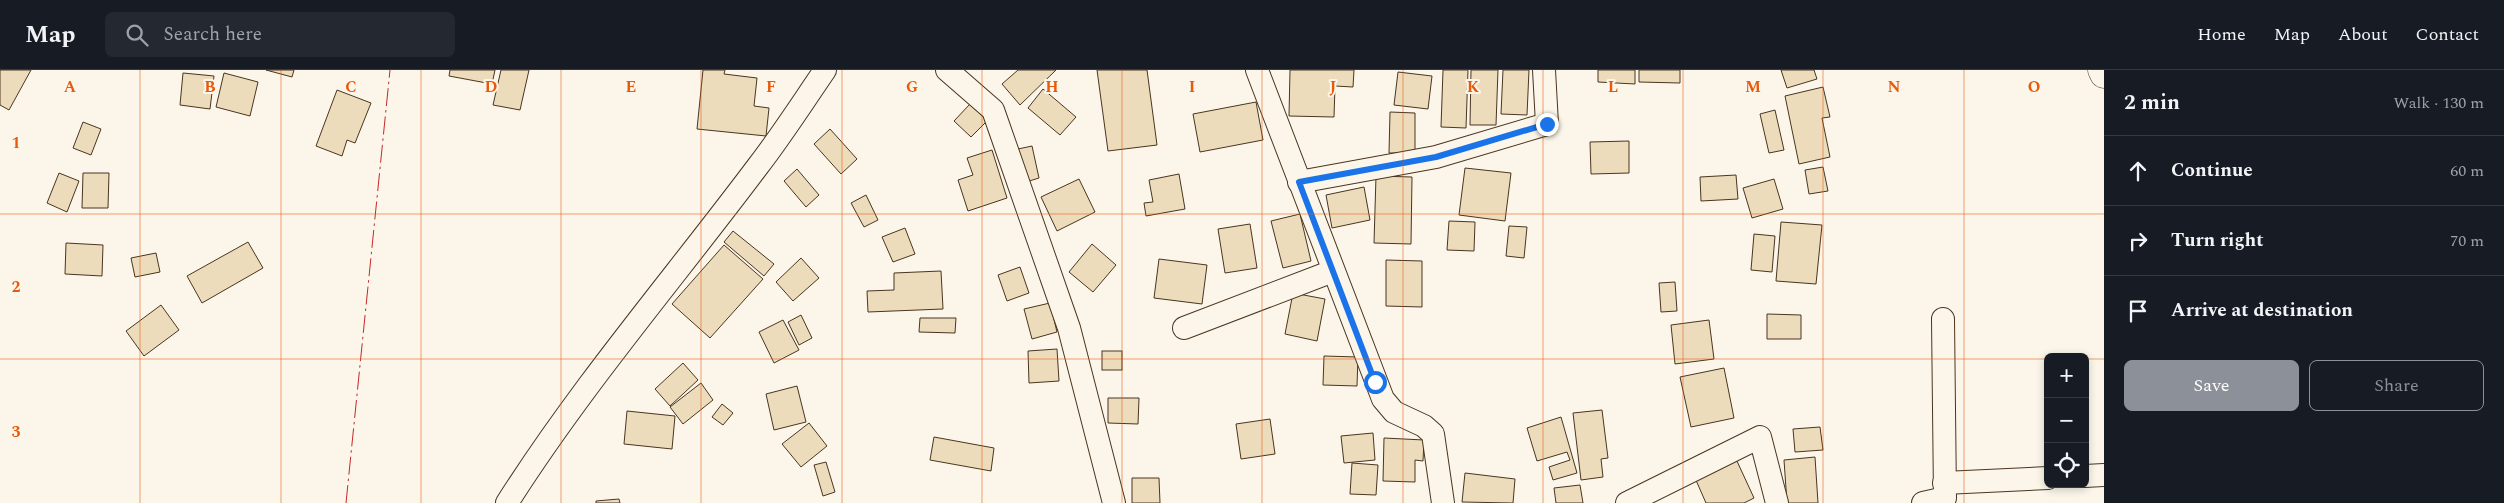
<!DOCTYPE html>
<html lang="en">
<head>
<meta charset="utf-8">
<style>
  body { margin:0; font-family:Spectral,serif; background:#242831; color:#f1f3f6 }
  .controls { position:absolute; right:15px; bottom:15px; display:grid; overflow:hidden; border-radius:8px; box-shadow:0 2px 8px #0003 }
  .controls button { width:45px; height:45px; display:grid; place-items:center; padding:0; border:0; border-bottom:1px solid #363941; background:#171b24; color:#f1f3f6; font:25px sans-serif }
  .stop { position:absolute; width:15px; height:15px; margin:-11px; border:4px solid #1a73e8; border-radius:50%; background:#fff }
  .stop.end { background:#1a73e8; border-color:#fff; box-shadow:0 1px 5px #0008 }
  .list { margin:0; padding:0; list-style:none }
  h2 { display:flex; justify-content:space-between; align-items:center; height:65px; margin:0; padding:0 20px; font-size:21px }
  h2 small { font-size:16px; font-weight:400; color:#9ea1a6 }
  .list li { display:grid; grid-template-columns:32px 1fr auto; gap:15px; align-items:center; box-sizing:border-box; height:70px; padding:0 20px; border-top:1px solid #363941 }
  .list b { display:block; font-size:19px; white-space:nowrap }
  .list em { font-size:16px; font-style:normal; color:#9ea1a6 }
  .actions { display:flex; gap:10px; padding:15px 20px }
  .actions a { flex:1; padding:11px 0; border:1px solid #8c9099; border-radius:8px; text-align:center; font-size:18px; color:#8c9099 }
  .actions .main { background:#8c9099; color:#fff }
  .icon { flex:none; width:28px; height:28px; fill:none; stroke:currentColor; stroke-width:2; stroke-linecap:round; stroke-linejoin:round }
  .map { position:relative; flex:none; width:2104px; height:433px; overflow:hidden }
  header { display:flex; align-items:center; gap:30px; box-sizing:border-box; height:70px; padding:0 25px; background:#171b24; border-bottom:1px solid #363941 }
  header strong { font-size:24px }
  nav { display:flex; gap:28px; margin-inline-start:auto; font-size:18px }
  .search { width:350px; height:45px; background:#242831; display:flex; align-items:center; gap:12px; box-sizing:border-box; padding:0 18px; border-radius:8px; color:#9ea1a6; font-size:19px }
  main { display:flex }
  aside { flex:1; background:#171b24 }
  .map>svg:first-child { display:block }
</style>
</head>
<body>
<header>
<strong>Map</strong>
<div class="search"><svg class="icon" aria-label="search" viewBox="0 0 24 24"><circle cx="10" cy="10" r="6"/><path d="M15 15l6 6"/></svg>Search here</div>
<nav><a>Home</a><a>Map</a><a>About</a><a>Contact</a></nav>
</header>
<main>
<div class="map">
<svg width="2104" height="433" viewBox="0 0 2104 433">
  <rect width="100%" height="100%" fill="#fbf6e9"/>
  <g fill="#ecdcbc" stroke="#4a3520">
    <path d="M 0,0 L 31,0 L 9,40 L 0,35 Z"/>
    <path d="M 266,0 L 294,0 L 292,7 Z"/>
    <path d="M 450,0 L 495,0 L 492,14 L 449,6 Z"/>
    <path d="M 501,0 L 529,0 L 520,40 L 493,35 Z"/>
    <path d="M 703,0 L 725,0 L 724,4 L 757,8 L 754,36 L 769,38 L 766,66 L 697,59 Z"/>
    <path d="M 1018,0 L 1056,0 L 1020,35 L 1002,14 Z"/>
    <path d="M 1097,0 L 1147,0 L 1157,75 L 1108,81 Z"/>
    <path d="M 1290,0 L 1354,0 L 1353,17 L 1335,16 L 1334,47 L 1289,46 Z"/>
    <path d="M 1443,0 L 1468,0 L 1466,58 L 1441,57 Z"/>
    <path d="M 1471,0 L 1498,0 L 1496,55 L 1470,55 Z"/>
    <path d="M 1503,0 L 1529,0 L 1527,45 L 1501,44 Z"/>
    <path d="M 1598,0 L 1635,0 L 1635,14 L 1598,12 Z"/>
    <path d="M 1639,0 L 1680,0 L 1680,13 L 1639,12 Z"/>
    <path d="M 1781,0 L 1814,0 L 1817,9 L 1787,18 Z"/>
    <path d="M 1398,2 L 1432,6 L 1428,39 L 1394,35 Z"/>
    <path d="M 183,3 L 214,6 L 210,39 L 180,35 Z"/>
    <path d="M 224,3 L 258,12 L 250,46 L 216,37 Z"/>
    <path d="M 1823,17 L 1830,47 L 1822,48 L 1830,87 L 1799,94 L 1785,26 Z"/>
    <path d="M 1043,19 L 1076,47 L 1060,65 L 1028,38 Z"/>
    <path d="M 337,20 L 371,33 L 355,73 L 347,70 L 342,86 L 316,76 Z"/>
    <path d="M 1256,32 L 1263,70 L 1200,82 L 1193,44 Z"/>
    <path d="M 970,34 L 987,51 L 971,67 L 954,51 Z"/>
    <path d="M 1775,40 L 1784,80 L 1769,83 L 1760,44 Z"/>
    <path d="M 1390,42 L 1415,43 L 1415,83 L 1389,83 Z"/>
    <path d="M 83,52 L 101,59 L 91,85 L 73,78 Z"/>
    <path d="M 830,59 L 857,89 L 841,104 L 814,74 Z"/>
    <path d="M 1629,71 L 1629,103 L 1591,104 L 1590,72 Z"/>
    <path d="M 1032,76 L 1039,108 L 1026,112 L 1018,79 Z"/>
    <path d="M 992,80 L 1007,128 L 968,141 L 958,110 L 973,105 L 967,88 Z"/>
    <path d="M 1823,97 L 1828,121 L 1809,124 L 1805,100 Z"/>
    <path d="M 1465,98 L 1511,103 L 1505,151 L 1459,145 Z"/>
    <path d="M 797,99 L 819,125 L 806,137 L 784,111 Z"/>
    <path d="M 59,103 L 79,111 L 67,142 L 47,133 Z"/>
    <path d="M 83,103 L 109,103 L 108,138 L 82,138 Z"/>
    <path d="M 1179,104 L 1185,139 L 1146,146 L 1144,133 L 1153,132 L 1149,110 Z"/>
    <path d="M 1736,105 L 1738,129 L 1701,131 L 1700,107 Z"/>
    <path d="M 1376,106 L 1412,107 L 1411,174 L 1374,173 Z"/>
    <path d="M 1079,109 L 1095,142 L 1057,161 L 1041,127 Z"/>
    <path d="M 1774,109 L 1783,139 L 1752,148 L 1743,118 Z"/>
    <path d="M 1364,117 L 1370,150 L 1332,158 L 1326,125 Z"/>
    <path d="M 866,125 L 878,150 L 864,157 L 851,133 Z"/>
    <path d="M 1300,144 L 1311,191 L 1283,198 L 1271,151 Z"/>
    <path d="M 1449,151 L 1475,152 L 1474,181 L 1447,180 Z"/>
    <path d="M 1781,152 L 1822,155 L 1816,214 L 1776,211 Z"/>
    <path d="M 1250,154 L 1257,198 L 1225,203 L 1218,159 Z"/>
    <path d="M 1509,156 L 1527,157 L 1524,188 L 1506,186 Z"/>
    <path d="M 905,158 L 915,184 L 893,192 L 882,167 Z"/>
    <path d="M 733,161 L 774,194 L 764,206 L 724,172 Z"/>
    <path d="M 1754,164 L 1775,166 L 1772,202 L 1751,200 Z"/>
    <path d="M 248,172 L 263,198 L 202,233 L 187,206 Z"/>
    <path d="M 66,173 L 103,175 L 102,206 L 65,204 Z"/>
    <path d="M 1092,174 L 1116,195 L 1093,222 L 1069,202 Z"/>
    <path d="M 724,175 L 763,209 L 710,268 L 672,234 Z"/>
    <path d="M 156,183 L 160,202 L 135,207 L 131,188 Z"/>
    <path d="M 801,188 L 819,208 L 793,231 L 776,212 Z"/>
    <path d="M 1159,189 L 1207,195 L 1202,234 L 1154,228 Z"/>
    <path d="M 1386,190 L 1422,191 L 1422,237 L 1386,236 Z"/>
    <path d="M 1020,197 L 1029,223 L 1007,231 L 998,205 Z"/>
    <path d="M 941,201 L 943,239 L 868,242 L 867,221 L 894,220 L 894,203 Z"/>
    <path d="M 1675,212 L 1677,241 L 1661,242 L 1659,213 Z"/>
    <path d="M 1293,223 L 1325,229 L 1317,271 L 1285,264 Z"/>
    <path d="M 1050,233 L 1057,262 L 1032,269 L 1024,239 Z"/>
    <path d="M 161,235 L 179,260 L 144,286 L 126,261 Z"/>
    <path d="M 1767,244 L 1801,245 L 1801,269 L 1767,269 Z"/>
    <path d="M 801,245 L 812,268 L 799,275 L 788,252 Z"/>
    <path d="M 920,248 L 956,248 L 955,263 L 919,262 Z"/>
    <path d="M 783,250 L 799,280 L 774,293 L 759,262 Z"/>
    <path d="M 1709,250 L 1714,289 L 1675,294 L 1671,255 Z"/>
    <path d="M 1057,279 L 1059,311 L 1029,313 L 1028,281 Z"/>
    <rect x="1102" y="281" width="20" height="19"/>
    <path d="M 1324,286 L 1358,287 L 1357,316 L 1323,315 Z"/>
    <path d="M 683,293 L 698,310 L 670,336 L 655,319 Z"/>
    <path d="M 1724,298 L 1734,348 L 1691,357 L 1680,307 Z"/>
    <path d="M 701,313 L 713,330 L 683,354 L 670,337 Z"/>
    <path d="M 797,316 L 806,352 L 774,360 L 766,324 Z"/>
    <path d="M 1108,328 L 1139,328 L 1138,354 L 1108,353 Z"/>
    <path d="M 722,334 L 733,343 L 723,355 L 712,347 Z"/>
    <path d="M 1602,340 L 1608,388 L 1601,389 L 1603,407 L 1581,410 L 1573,343 Z"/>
    <path d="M 627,341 L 675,346 L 672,379 L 624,374 Z"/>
    <path d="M 1561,347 L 1577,403 L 1553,410 L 1549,397 L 1570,390 L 1567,382 L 1537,391 L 1527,358 Z"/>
    <path d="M 1270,349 L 1275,384 L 1241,389 L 1236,354 Z"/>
    <path d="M 809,353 L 827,376 L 801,397 L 782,374 Z"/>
    <path d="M 1820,357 L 1823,380 L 1795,382 L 1793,359 Z"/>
    <path d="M 1373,363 L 1375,390 L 1344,393 L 1341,366 Z"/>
    <path d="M 934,367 L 994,378 L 991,401 L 930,390 Z"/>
    <path d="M 1384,368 L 1424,370 L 1423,391 L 1415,390 L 1415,412 L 1383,411 Z"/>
    <path d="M 1815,387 L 1818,433 L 1787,433 L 1784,390 Z"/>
    <path d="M 1736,389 L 1754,428 L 1744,433 L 1706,433 L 1695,408 Z"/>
    <path d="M 826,392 L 835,422 L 823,426 L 814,395 Z"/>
    <path d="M 1352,393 L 1378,395 L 1376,425 L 1350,424 Z"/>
    <path d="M 1465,403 L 1515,409 L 1513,433 L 1462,432 Z"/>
    <path d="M 1132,408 L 1159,408 L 1160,433 L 1132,433 Z"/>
    <path d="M 1580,415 L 1583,433 L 1556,433 L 1554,418 Z"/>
    <path d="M 619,429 L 620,433 L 596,433 L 596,431 Z"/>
  </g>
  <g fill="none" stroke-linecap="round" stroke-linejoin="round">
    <g stroke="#4a3520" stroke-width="24">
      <g id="street">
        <path d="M 947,0 L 993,40 L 1069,258 L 1114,433"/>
        <path d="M 1257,0 L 1383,329 L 1394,342 L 1424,356 L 1433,364 L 1443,433"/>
        <path d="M 1299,112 L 1436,87 L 1547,54 L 1544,0"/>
        <path d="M 1184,258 L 1333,201"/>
        <path d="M 2085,406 L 2104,405"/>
        <path d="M 1944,413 L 2048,408"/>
        <path d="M 507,433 C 582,315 674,208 758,96 C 782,65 803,32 825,0"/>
        <path d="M 1627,433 L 1760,367 L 1777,433"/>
        <path d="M 1923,433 L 1945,428 L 1943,249"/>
      </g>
    </g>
    <g stroke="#4a3520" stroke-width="29">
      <path id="secondary" d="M 2102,0 L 2104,4"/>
    </g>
    <use href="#street" stroke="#fbf6e9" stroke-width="22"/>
    <use href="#secondary" stroke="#fbf6e9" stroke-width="28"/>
    <path stroke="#c62828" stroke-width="1" stroke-dasharray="18 4 2.5 4" stroke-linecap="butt" d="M 346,433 L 390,0"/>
  </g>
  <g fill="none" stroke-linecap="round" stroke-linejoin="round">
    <path stroke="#1a73e8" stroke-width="6" d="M 1375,312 L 1299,112 L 1436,87 L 1547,54"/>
  </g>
  <path fill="none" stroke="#e8590c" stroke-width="1" stroke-opacity="0.55" d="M 140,0 L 140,433M 281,0 L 281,433M 421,0 L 421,433M 561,0 L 561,433M 701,0 L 701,433M 842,0 L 842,433M 982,0 L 982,433M 1122,0 L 1122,433M 1262,0 L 1262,433M 1403,0 L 1403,433M 1543,0 L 1543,433M 1683,0 L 1683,433M 1823,0 L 1823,433M 1964,0 L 1964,433M 0,144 L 2104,144M 0,289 L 2048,289M 2085,289 L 2104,289"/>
  <g font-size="16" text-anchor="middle" font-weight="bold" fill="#e8590c" stroke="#fbf6e9" stroke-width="4" stroke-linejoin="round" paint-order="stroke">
    <text x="70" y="22">A</text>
    <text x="210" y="22">B</text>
    <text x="351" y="22">C</text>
    <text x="491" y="22">D</text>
    <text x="631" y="22">E</text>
    <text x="771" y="22">F</text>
    <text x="912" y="22">G</text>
    <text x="1052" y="22">H</text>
    <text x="1192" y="22">I</text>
    <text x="1333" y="22">J</text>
    <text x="1473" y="22">K</text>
    <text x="1613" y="22">L</text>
    <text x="1753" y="22">M</text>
    <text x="1894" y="22">N</text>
    <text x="2034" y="22">O</text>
    <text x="16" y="78">1</text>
    <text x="16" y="222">2</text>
    <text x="16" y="367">3</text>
  </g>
</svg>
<div class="controls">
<button>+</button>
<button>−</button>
<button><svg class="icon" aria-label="locate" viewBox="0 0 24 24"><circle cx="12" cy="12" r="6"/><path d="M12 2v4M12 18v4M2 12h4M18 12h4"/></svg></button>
</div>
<div class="stop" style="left:1375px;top:312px"></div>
<div class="stop end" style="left:1547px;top:54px"></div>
</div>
<aside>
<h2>2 min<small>Walk · 130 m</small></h2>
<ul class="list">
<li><svg class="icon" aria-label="ahead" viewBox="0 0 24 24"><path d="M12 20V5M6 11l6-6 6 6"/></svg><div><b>Continue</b></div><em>60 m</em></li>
<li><svg class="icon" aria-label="right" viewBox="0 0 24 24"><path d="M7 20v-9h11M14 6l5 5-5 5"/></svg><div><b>Turn right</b></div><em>70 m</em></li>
<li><svg class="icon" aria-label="arrive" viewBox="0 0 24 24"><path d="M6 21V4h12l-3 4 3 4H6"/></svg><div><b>Arrive at destination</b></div></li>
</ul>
<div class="actions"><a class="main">Save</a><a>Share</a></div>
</aside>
</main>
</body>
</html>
